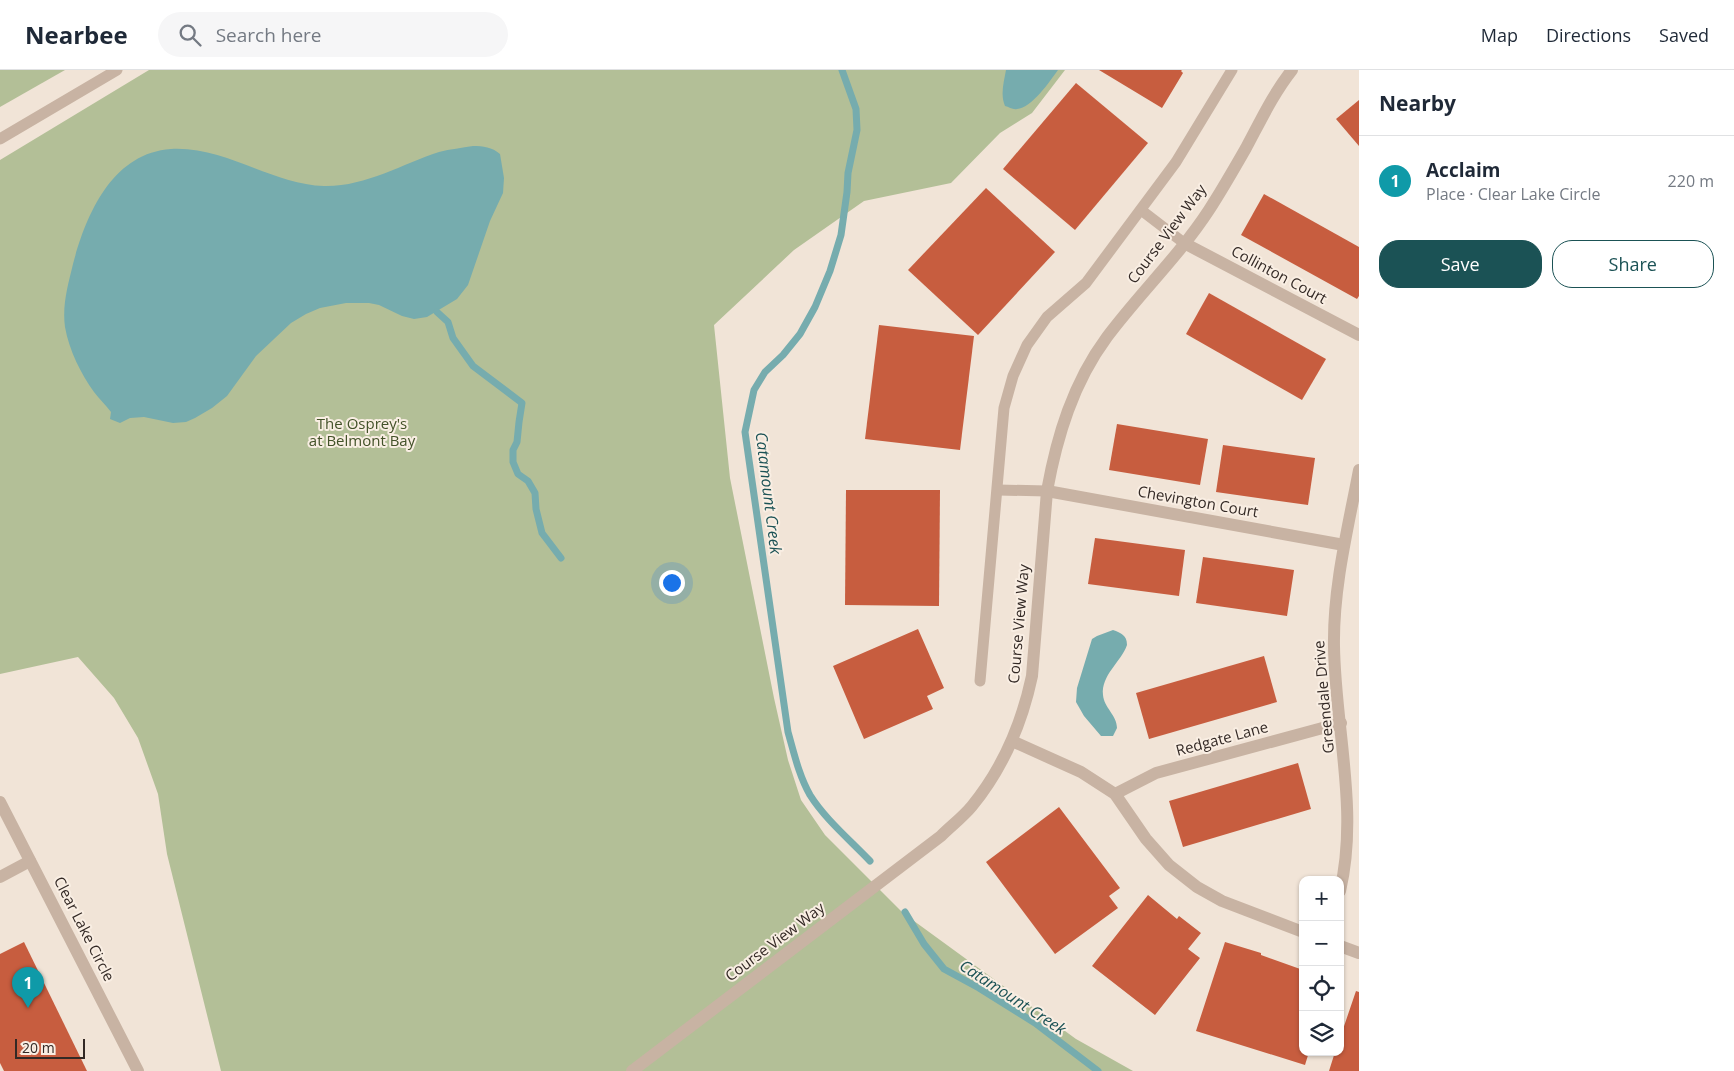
<!DOCTYPE html>
<html lang="en">
<head>
<meta charset="utf-8">
<style>
  body { margin:0; font-family:"Open Sans",sans-serif; background:#f6f6f7; color:#1f2937 }
  .controls { position:absolute; right:15px; bottom:15px; display:grid; overflow:hidden; border-radius:10px; box-shadow:0 1px 4px #0004 }
  .controls button { width:45px; height:45px; display:grid; place-items:center; padding:0; border:0; border-bottom:1px solid #e0e1e3; background:#fff; color:#1f2937; font:25px sans-serif }
  .scale { position:absolute; left:15px; bottom:12px; width:70px; box-sizing:border-box; padding-left:5px; border:2px solid #332925; border-top:0; font-size:14px; line-height:18px; white-space:nowrap; color:#332925; -webkit-text-stroke:4px #f9eee3; paint-order:stroke }
  .you { position:absolute; left:671px; top:512px; width:18px; height:18px; margin:-12px; border:4px solid #fff; border-radius:50%; background:#1a73e8; box-shadow:0 0 0 8px #1a73e833 }
  .badge { display:grid; place-items:center; width:32px; height:32px; border-radius:50%; background:#1b5255; color:#fff; font-size:16px; font-weight:700 }
  .pin { position:absolute; translate:-50% -41px; filter:drop-shadow(0 1px 2px #0008) }
  .pin::after { content:''; position:absolute; top:26px; width:18px; height:15px; background:inherit; clip-path:polygon(0 0,100% 0,50% 100%) }
  .list { margin:0; padding:0; list-style:none }
  h2 { display:flex; justify-content:space-between; align-items:center; height:65px; margin:0; padding:0 20px; font-size:21px }
  h2 small { font-size:16px; font-weight:400; color:#747a83 }
  .list li { display:grid; grid-template-columns:32px 1fr auto; gap:15px; align-items:center; box-sizing:border-box; height:90px; padding:0 20px; border-top:1px solid #e0e1e3 }
  .list b { display:block; font-size:19px; white-space:nowrap }
  .list p { margin:0; font-size:16px; white-space:nowrap; color:#747a83 }
  .list em { font-size:16px; font-style:normal; color:#747a83 }
  .actions { display:flex; gap:10px; padding:15px 20px }
  .actions a { flex:1; padding:11px 0; border:1px solid #1b5255; border-radius:20px; text-align:center; font-size:18px; color:#1b5255 }
  .actions .main { background:#1b5255; color:#fff }
  .icon { flex:none; width:28px; height:28px; fill:none; stroke:currentColor; stroke-width:2; stroke-linecap:round; stroke-linejoin:round }
  .map { position:relative; flex:none; width:1359px; height:1001px; overflow:hidden }
  header { display:flex; align-items:center; gap:30px; box-sizing:border-box; height:70px; padding:0 25px; background:#fff; border-bottom:1px solid #e0e1e3 }
  header strong { font-size:24px }
  nav { display:flex; gap:28px; margin-inline-start:auto; font-size:18px }
  .search { width:350px; height:45px; background:#f6f6f7; display:flex; align-items:center; gap:12px; box-sizing:border-box; padding:0 18px; border-radius:28px; color:#747a83; font-size:19px }
  main { display:flex }
  aside { flex:1; background:#fff }
  .map>svg:first-child { display:block }
</style>
</head>
<body>
<header>
<strong>Nearbee</strong>
<div class="search"><svg class="icon" aria-label="search" viewBox="0 0 24 24"><circle cx="10" cy="10" r="6"/><path d="M15 15l6 6"/></svg>Search here</div>
<nav><a>Map</a><a>Directions</a><a>Saved</a></nav>
</header>
<main>
<div class="map">
<svg width="1359" height="1001" viewBox="0 0 1359 1001">
  <rect width="100%" height="100%" fill="#f1e4d7"/>
  <g fill="#b3bf97">
    <path d="M 0,0 L 65,0 L 0,37 Z"/>
    <path d="M 149,0 L 1065,0 L 1032,43 L 1000,63 L 951,113 L 864,131 L 794,180 L 714,255 L 730,408 L 774,628 L 788,690 L 801,730 L 825,765 L 903,843 L 1076,969 L 1133,1001 L 221,1001 L 167,784 L 158,724 L 138,668 L 114,628 L 78,587 L 0,604 L 0,90 Z"/>
  </g>
  <g fill="#76acae">
    <path d="M 1006,0 L 1058,0 C 1050,11 1032,38 1017,39 C 1013,40 1009,37 1005,36 C 1000,24 1004,12 1006,0 Z"/>
    <path d="M 473,76 C 483,76 492,77 500,84 L 504,108 L 503,123 L 490,151 L 468,215 L 457,229 L 427,247 L 414,249 L 402,246 L 379,235 L 369,233 L 346,233 L 320,238 L 306,244 L 291,253 L 256,286 L 227,326 L 212,338 L 195,348 L 186,352 L 173,353 L 144,347 L 130,348 L 120,353 L 110,349 L 111,342 C 106,335 99,329 94,322 C 81,304 69,280 65,257 C 62,235 68,215 73,194 C 86,145 112,83 171,79 C 225,76 271,114 324,116 C 365,117 402,94 439,82 C 450,79 462,78 473,76 Z"/>
    <path d="M 1113,560 C 1121,563 1127,565 1127,575 C 1121,592 1101,605 1103,625 C 1104,638 1117,645 1117,658 L 1113,666 L 1101,666 L 1084,646 L 1076,632 L 1077,618 L 1092,569 L 1097,566 Z"/>
  </g>
  <g fill="none" stroke-linecap="round" stroke-linejoin="round">
    <g stroke="#76acae" stroke-width="7">
      <path d="M 842,0 L 856,39 L 857,60 L 848,103 L 847,122 L 841,165 L 830,201 L 815,237 L 800,264 L 783,285 L 765,302 L 754,320 L 745,362 L 788,662 C 794,683 799,706 810,725 C 825,749 850,770 870,791"/>
      <path d="M 437,242 L 448,252 L 453,268 L 473,296 L 522,333 L 519,352 L 517,372 L 513,380 L 513,392 L 518,404 L 528,411 L 535,423 L 536,439 L 542,463 L 561,488"/>
      <path d="M 905,842 L 924,874 L 944,899 L 979,918 L 1035,953 L 1098,1001"/>
    </g>
  </g>
  <g fill="#c75d3f">
    <path d="M 1099,0 L 1182,0 L 1181,1 L 1183,3 L 1162,38 Z"/>
    <path d="M 1076,13 L 1148,73 L 1075,160 L 1003,99 Z"/>
    <path d="M 1359,30 L 1359,76 L 1336,49 Z"/>
    <path d="M 986,118 L 1055,182 L 978,265 L 908,200 Z"/>
    <path d="M 1264,124 L 1359,177 L 1359,226 L 1357,229 L 1241,165 Z"/>
    <path d="M 1209,223 L 1326,289 L 1302,330 L 1186,264 Z"/>
    <path d="M 879,255 L 974,266 L 960,380 L 865,369 Z"/>
    <path d="M 1117,354 L 1208,369 L 1200,415 L 1109,400 Z"/>
    <path d="M 1223,375 L 1315,388 L 1308,435 L 1216,422 Z"/>
    <path d="M 846,420 L 940,420 L 939,536 L 845,535 Z"/>
    <path d="M 1095,468 L 1185,480 L 1179,526 L 1088,514 Z"/>
    <path d="M 1203,487 L 1294,500 L 1287,546 L 1196,533 Z"/>
    <path d="M 918,559 L 944,618 L 927,626 L 933,639 L 864,669 L 833,596 Z"/>
    <path d="M 1264,586 L 1277,632 L 1149,669 L 1136,623 Z"/>
    <path d="M 1298,693 L 1311,739 L 1183,777 L 1169,731 Z"/>
    <path d="M 1059,737 L 1120,818 L 1109,826 L 1118,838 L 1055,884 L 986,792 Z"/>
    <path d="M 1148,825 L 1177,849 L 1179,846 L 1201,863 L 1188,879 L 1200,888 L 1155,945 L 1092,896 Z"/>
    <path d="M 24,872 L 87,1001 L 4,1001 L 0,993 L 0,884 Z"/>
    <path d="M 1225,872 L 1261,883 L 1261,885 L 1303,900 L 1303,982 L 1309,982 L 1305,995 L 1196,961 Z"/>
    <path d="M 1356,921 L 1359,922 L 1359,1001 L 1329,1001 L 1335,982 L 1340,982 L 1340,968 Z"/>
  </g>
  <g fill="none" stroke-linecap="round" stroke-linejoin="round">
    <g stroke="#c8b3a3" stroke-width="11">
      <path d="M 0,69 L 117,0"/>
      <path d="M 1141,140 L 1184,173"/>
      <path d="M 998,420 L 1047,421"/>
      <path d="M 980,611 L 1004,338 L 1013,306 L 1027,275 L 1047,247 L 1086,213 L 1176,92 L 1232,0"/>
    </g>
    <g stroke="#c8b3a3" stroke-width="12">
      <path d="M 1184,173 L 1359,265"/>
      <path d="M 1047,421 L 1344,475"/>
      <path d="M 1012,671 L 1081,702 L 1115,724 L 1146,769 L 1169,795 L 1197,817 L 1222,831 L 1303,862"/>
      <path d="M 1115,724 L 1156,703 L 1341,653"/>
      <path d="M 0,732 L 138,1001"/>
      <path d="M 0,807 L 30,791"/>
      <path d="M 1340,821 C 1359,741 1335,657 1334,576 C 1333,517 1348,458 1359,400"/>
      <path d="M 1340,876 L 1359,883"/>
    </g>
    <path stroke="#c8b3a3" stroke-width="12" d="M 632,1001 L 941,766 C 951,756 963,747 972,736 C 1003,698 1022,653 1032,606 L 1047,421 C 1057,366 1073,313 1107,267 C 1139,224 1179,186 1209,140 C 1222,120 1234,99 1246,78 C 1260,52 1273,24 1292,0"/>
  </g>
  <g text-anchor="middle" stroke-width="4" stroke-linejoin="round" paint-order="stroke">
    <g font-size="15" fill="#332925" stroke="#f9eee3">
      <text transform="translate(1167 164) rotate(-53)" y="5">Course View Way</text>
      <text transform="translate(1279 205) rotate(28)" y="5">Collinton Court</text>
      <text transform="translate(1198 432) rotate(10)" y="5">Chevington Court</text>
      <text transform="translate(1019 554) rotate(-85)" y="5">Course View Way</text>
      <text transform="translate(1324 627) rotate(-95)" y="5">Greendale Drive</text>
      <text transform="translate(1222 669) rotate(-15)" y="5">Redgate Lane</text>
      <text transform="translate(84 859) rotate(63)" y="5">Clear Lake Circle</text>
      <text transform="translate(775 872) rotate(-37)" y="5">Course View Way</text>
    </g>
    <g font-size="15" fill="#435229" stroke="#f9eee3">
      <text x="362" y="359">The Osprey's<tspan x="362" dy="17">at Belmont Bay</tspan></text>
    </g>
    <g font-size="16" font-style="italic" fill="#1b5255" stroke="#f9eee3">
      <text transform="translate(769 423) rotate(83)" y="6">Catamount Creek</text>
      <text transform="translate(1013 927) rotate(33)" y="6">Catamount Creek</text>
    </g>
  </g>
</svg>
<div class="controls">
<button>+</button>
<button>−</button>
<button><svg class="icon" aria-label="locate" viewBox="0 0 24 24"><circle cx="12" cy="12" r="6"/><path d="M12 2v4M12 18v4M2 12h4M18 12h4"/></svg></button>
<button><svg class="icon" aria-label="layers" viewBox="0 0 24 24"><path d="M12 4l9 5-9 5-9-5zM3 14l9 5 9-5"/></svg></button>
</div>
<div class="scale">20 m</div>
<div class="you"></div>
<div class="pin badge" style="left:28px;top:938px;background:#0f9aa8">1</div>
</div>
<aside>
<h2>Nearby<small></small></h2>
<ul class="list">
<li><span class="badge" style="background:#0f9aa8">1</span><div><b>Acclaim</b><p>Place · Clear Lake Circle</p></div><em>220 m</em></li>
</ul>
<div class="actions"><a class="main">Save</a><a>Share</a></div>
</aside>
</main>
</body>
</html>
